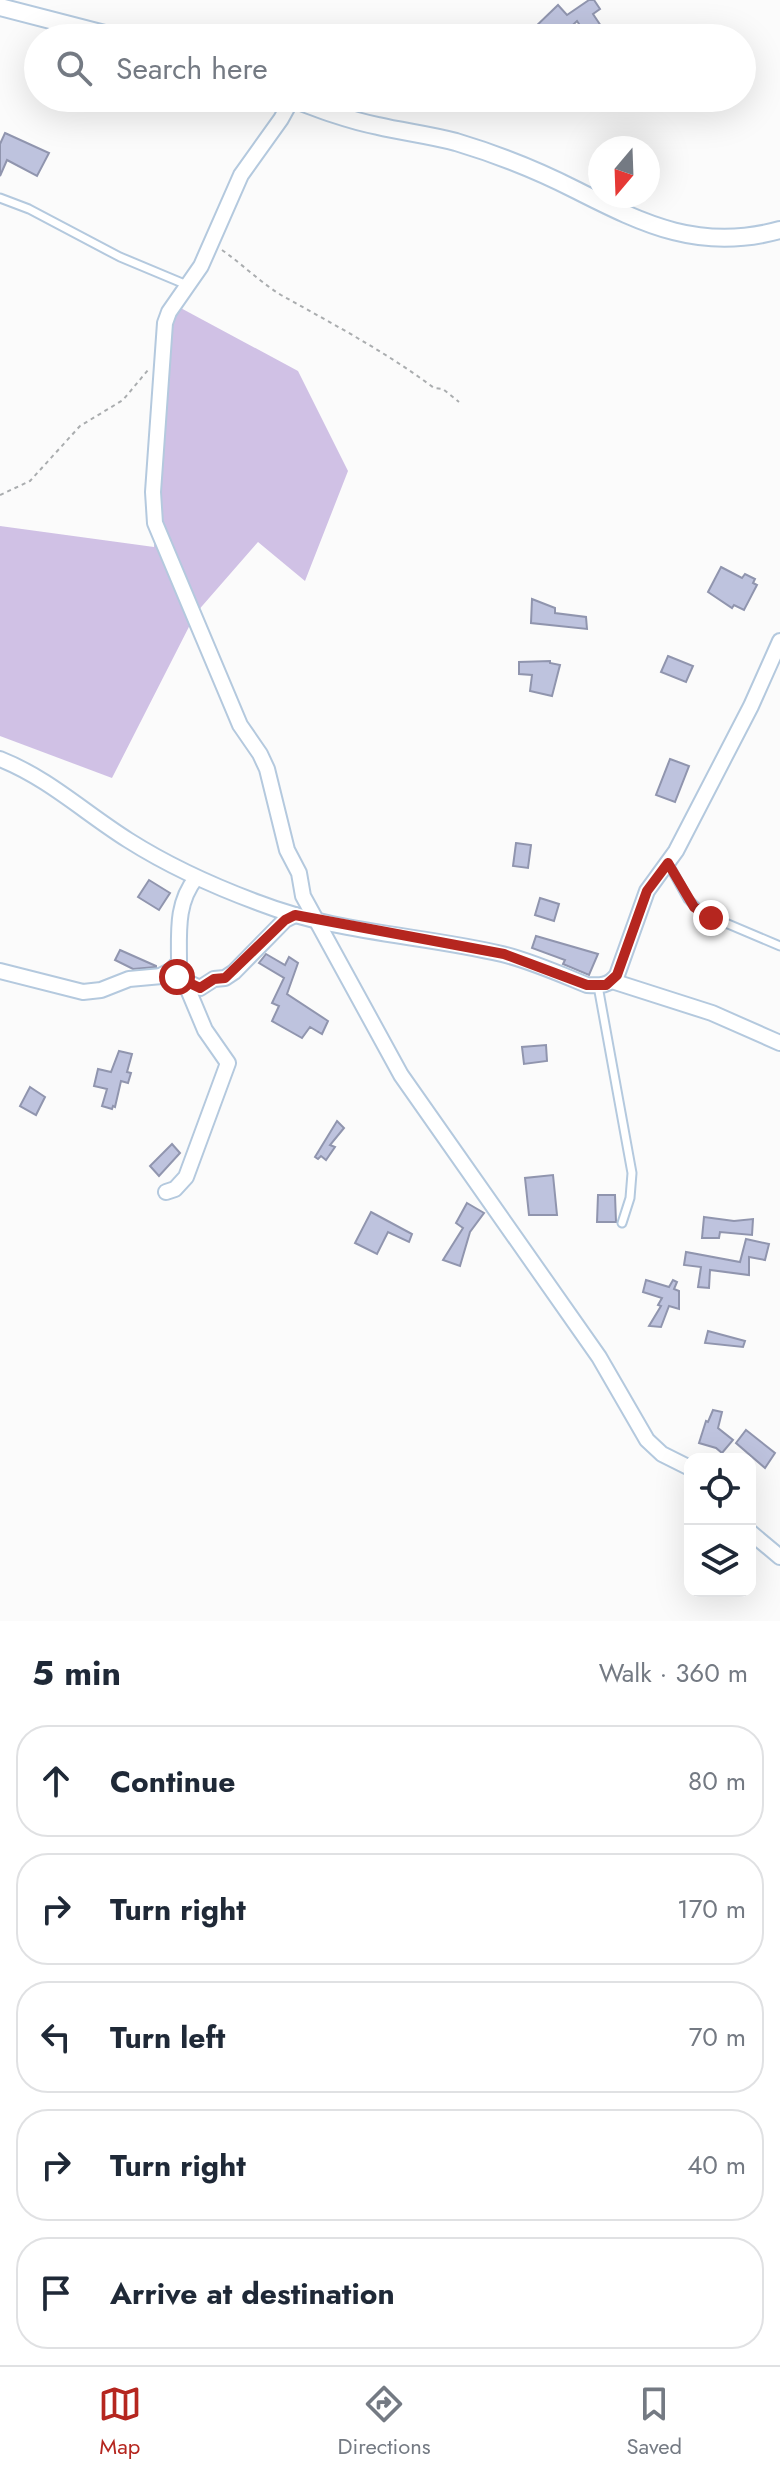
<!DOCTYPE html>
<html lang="en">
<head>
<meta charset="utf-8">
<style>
  body { margin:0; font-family:Jost,sans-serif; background:#f6f6f7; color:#1f2937 }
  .controls { position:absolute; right:24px; bottom:24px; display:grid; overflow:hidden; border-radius:16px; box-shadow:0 8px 32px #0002 }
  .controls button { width:72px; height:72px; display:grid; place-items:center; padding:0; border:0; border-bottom:2px solid #e0e1e3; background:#fff; color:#1f2937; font:40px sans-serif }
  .compass { position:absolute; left:588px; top:136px; width:72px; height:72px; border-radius:50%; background:#fff; box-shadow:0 8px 32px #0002; rotate:199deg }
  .stop { position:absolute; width:24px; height:24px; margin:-18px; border:6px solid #b5261f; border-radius:50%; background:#fff }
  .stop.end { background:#b5261f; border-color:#fff; box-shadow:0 2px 8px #0008 }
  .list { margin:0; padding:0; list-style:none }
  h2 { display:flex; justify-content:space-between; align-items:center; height:104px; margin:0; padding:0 32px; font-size:34px }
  h2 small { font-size:26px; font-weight:400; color:#747a83 }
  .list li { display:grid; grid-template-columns:52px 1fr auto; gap:24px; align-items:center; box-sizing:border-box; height:112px; margin:0 16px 16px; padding:0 16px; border:2px solid #e0e1e3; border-radius:32px }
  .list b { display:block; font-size:30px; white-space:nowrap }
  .list em { font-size:26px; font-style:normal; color:#747a83 }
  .icon { flex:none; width:44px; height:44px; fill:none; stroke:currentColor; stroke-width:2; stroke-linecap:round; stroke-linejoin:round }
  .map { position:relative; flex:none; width:780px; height:1621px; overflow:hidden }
  .search { position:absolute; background:#fff; box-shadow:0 8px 32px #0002; left:24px; right:24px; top:24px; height:88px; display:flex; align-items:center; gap:20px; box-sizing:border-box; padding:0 28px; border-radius:44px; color:#747a83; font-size:30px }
  .sheet { height:744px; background:#fff }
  nav { display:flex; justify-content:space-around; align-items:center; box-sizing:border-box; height:112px; border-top:2px solid #e0e1e3; background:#fff; font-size:22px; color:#747a83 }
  nav a { display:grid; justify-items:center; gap:4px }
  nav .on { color:#b5261f }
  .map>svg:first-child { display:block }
</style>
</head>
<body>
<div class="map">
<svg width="780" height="1621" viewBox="0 0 780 1621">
  <rect width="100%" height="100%" fill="#fbfbfb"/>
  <path fill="#d0c1e5" d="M 177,306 L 298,371 L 348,471 L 305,581 L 258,542 L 196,613 L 112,778 L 0,736 L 0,526 L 154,547 L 157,377 Z"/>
  <g fill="#bec3de" stroke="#9095ae" stroke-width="2">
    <path d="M 589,0 L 594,0 L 600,9 L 593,14 L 601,26 L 587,36 L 577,21 L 559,38 L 539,38 L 532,30 L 558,5 L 567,15 Z"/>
    <path d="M 5,133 L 49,153 L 37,176 L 7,160 L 0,176 L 0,144 Z"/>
    <path d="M 721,567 L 742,578 L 745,574 L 755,579 L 753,583 L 757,585 L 744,610 L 734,605 L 732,608 L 708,592 Z"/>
    <path d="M 532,599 L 555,608 L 555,613 L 586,617 L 587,629 L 531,623 Z"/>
    <path d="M 668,656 L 693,666 L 686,682 L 661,672 Z"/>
    <path d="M 550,661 L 550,663 L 560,665 L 552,696 L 530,691 L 532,675 L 519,674 L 519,662 Z"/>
    <path d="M 670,759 L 689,766 L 675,802 L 656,795 Z"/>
    <path d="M 516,843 L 531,845 L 528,868 L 513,866 Z"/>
    <path d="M 149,880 L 170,893 L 159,910 L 138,897 Z"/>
    <path d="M 540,898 L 559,904 L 554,921 L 535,915 Z"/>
    <path d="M 536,936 L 598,954 L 589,975 L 563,964 L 565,960 L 532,948 Z"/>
    <path d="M 120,950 L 156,966 L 156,967 L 133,969 L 115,960 Z"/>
    <path d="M 266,954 L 285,965 L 289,957 L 298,963 L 287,994 L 328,1021 L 322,1034 L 310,1027 L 302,1038 L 272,1021 L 279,1006 L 272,1003 L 284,978 L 259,963 Z"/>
    <path d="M 546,1045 L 547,1061 L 524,1064 L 522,1047 Z"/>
    <path d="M 119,1051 L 132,1054 L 127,1072 L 131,1073 L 128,1083 L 121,1081 L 115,1107 L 113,1106 L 112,1109 L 102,1106 L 107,1089 L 94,1086 L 98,1069 L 111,1072 Z"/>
    <path d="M 30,1087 L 45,1097 L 36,1115 L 20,1106 Z"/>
    <path d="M 337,1121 L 344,1128 L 330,1145 L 335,1147 L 326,1160 L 321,1156 L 318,1159 L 315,1157 Z"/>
    <path d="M 172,1144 L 180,1153 L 159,1176 L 150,1166 Z"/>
    <path d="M 553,1175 L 557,1215 L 529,1215 L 525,1178 Z"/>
    <path d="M 598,1195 L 615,1195 L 616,1222 L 597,1222 Z"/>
    <path d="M 467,1203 L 484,1213 L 470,1232 L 460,1266 L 443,1260 L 463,1228 L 456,1223 Z"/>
    <path d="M 371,1212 L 412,1234 L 409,1242 L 388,1232 L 377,1254 L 355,1243 Z"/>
    <path d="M 704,1217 L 734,1221 L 753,1219 L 752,1235 L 720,1232 L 719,1238 L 702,1238 Z"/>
    <path d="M 746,1239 L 769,1244 L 765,1260 L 749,1257 L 749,1275 L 710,1270 L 709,1288 L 698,1287 L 701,1267 L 684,1265 L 686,1252 L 740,1262 Z"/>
    <path d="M 646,1280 L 669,1287 L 673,1280 L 677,1282 L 674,1289 L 679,1291 L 679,1309 L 669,1306 L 661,1327 L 649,1326 L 661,1306 L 658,1305 L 662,1298 L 643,1292 Z"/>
    <path d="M 708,1331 L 745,1341 L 743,1347 L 705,1343 Z"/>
    <path d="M 713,1410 L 722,1412 L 718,1428 L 733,1440 L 722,1453 L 716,1448 L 699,1443 L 706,1421 L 708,1422 Z"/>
    <path d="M 746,1430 L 775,1453 L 765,1468 L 736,1443 Z"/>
  </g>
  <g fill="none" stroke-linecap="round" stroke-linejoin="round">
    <g stroke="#b4c9de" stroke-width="11">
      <g id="service">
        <path d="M 0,198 L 29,209 L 120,257 L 187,285"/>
        <path d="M 668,863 L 688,899 L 702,913 L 780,946"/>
        <path d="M 598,986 L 632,1173 L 630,1198 L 622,1223"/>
      </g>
    </g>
    <g stroke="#b4c9de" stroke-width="18">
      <g id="minor">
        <path d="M 292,99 L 281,119 L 241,175 L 201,266 L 169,312 L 165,323 L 153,492 L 155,523 L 240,725 L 260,754 L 267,769 L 287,850 L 299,873 L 303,896 L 401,1075 L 599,1357 L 647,1440 L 662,1454 L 690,1468"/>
        <path d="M 0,759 C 48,778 85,813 128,840 C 169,866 213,886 259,903 C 336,933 422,935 502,954 C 531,961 560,974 587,985 C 600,986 609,986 617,975 L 647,891 L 676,851 L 751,706 L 780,641"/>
        <path d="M 0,971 L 83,992 L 101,990 L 129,979 L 162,976 L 177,977 L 200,988 L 214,979 L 225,978 L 234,972 L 285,920 L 295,915"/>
        <path d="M 162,975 L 172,970 L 179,962 C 179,932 176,903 196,878"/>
        <path d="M 612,981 L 712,1013 L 780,1043"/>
        <path d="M 166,1192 L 175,1189 L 186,1177 L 228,1063 L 205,1030 L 184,980"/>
        <path d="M 750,1532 L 780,1557"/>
      </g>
    </g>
    <g stroke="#b4c9de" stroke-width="20">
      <g id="tertiary">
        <path d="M 0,7 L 120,38"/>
        <path d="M 290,98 C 319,109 348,120 378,126 C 404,132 430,135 456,142 C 496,154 539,171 576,190 C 645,225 701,252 780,230"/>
      </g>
    </g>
    <g stroke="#aaadaf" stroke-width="2" stroke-dasharray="4 4" stroke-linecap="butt">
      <path d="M 222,250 C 242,264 260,282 281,295 C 333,324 386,352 434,388 L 443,389 L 459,402"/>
      <path d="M 0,495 L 30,481 L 80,426 L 123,400 L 148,370"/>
    </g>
    <use href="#service" stroke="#fff" stroke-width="7"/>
    <use href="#minor" stroke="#fff" stroke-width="14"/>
    <use href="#tertiary" stroke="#fff" stroke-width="16"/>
  </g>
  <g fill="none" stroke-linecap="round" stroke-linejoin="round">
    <path stroke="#b5261f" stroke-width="10" d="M 177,977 L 200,988 L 214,979 L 225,978 L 285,920 L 295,915 L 504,954 L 587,985 L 606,985 L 617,975 L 647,891 L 668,863 L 694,907 L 711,918"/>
  </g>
</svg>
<div class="controls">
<button><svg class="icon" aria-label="locate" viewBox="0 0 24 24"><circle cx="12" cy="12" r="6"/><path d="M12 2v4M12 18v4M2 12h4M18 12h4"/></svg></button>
<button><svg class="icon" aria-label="layers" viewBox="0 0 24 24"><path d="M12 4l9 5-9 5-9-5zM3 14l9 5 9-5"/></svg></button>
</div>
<svg class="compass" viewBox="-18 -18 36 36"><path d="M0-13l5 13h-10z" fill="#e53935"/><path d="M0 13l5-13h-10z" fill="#747a83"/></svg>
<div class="stop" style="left:177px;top:977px"></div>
<div class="stop end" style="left:711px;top:918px"></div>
<div class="search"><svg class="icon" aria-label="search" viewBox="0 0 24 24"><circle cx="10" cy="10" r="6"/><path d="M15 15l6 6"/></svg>Search here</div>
</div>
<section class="sheet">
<h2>5 min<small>Walk · 360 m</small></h2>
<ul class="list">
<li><svg class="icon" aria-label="ahead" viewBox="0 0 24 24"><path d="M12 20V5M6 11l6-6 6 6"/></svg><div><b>Continue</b></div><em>80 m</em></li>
<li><svg class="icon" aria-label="right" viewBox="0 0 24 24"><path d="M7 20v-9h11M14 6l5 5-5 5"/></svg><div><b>Turn right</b></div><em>170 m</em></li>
<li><svg class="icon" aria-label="left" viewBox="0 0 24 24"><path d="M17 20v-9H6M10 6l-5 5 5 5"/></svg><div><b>Turn left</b></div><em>70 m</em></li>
<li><svg class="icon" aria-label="right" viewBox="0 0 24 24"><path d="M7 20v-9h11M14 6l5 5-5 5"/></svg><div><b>Turn right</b></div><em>40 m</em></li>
<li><svg class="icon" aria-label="arrive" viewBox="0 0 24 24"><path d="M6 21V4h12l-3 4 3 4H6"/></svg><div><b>Arrive at destination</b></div></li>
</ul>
</section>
<nav>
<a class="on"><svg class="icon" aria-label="map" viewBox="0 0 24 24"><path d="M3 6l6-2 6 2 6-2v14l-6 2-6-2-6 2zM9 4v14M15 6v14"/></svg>Map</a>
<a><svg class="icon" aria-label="directions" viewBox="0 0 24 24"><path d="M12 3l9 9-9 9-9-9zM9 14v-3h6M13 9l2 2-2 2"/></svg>Directions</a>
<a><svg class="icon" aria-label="saved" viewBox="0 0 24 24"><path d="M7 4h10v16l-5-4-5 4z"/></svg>Saved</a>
</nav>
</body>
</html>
